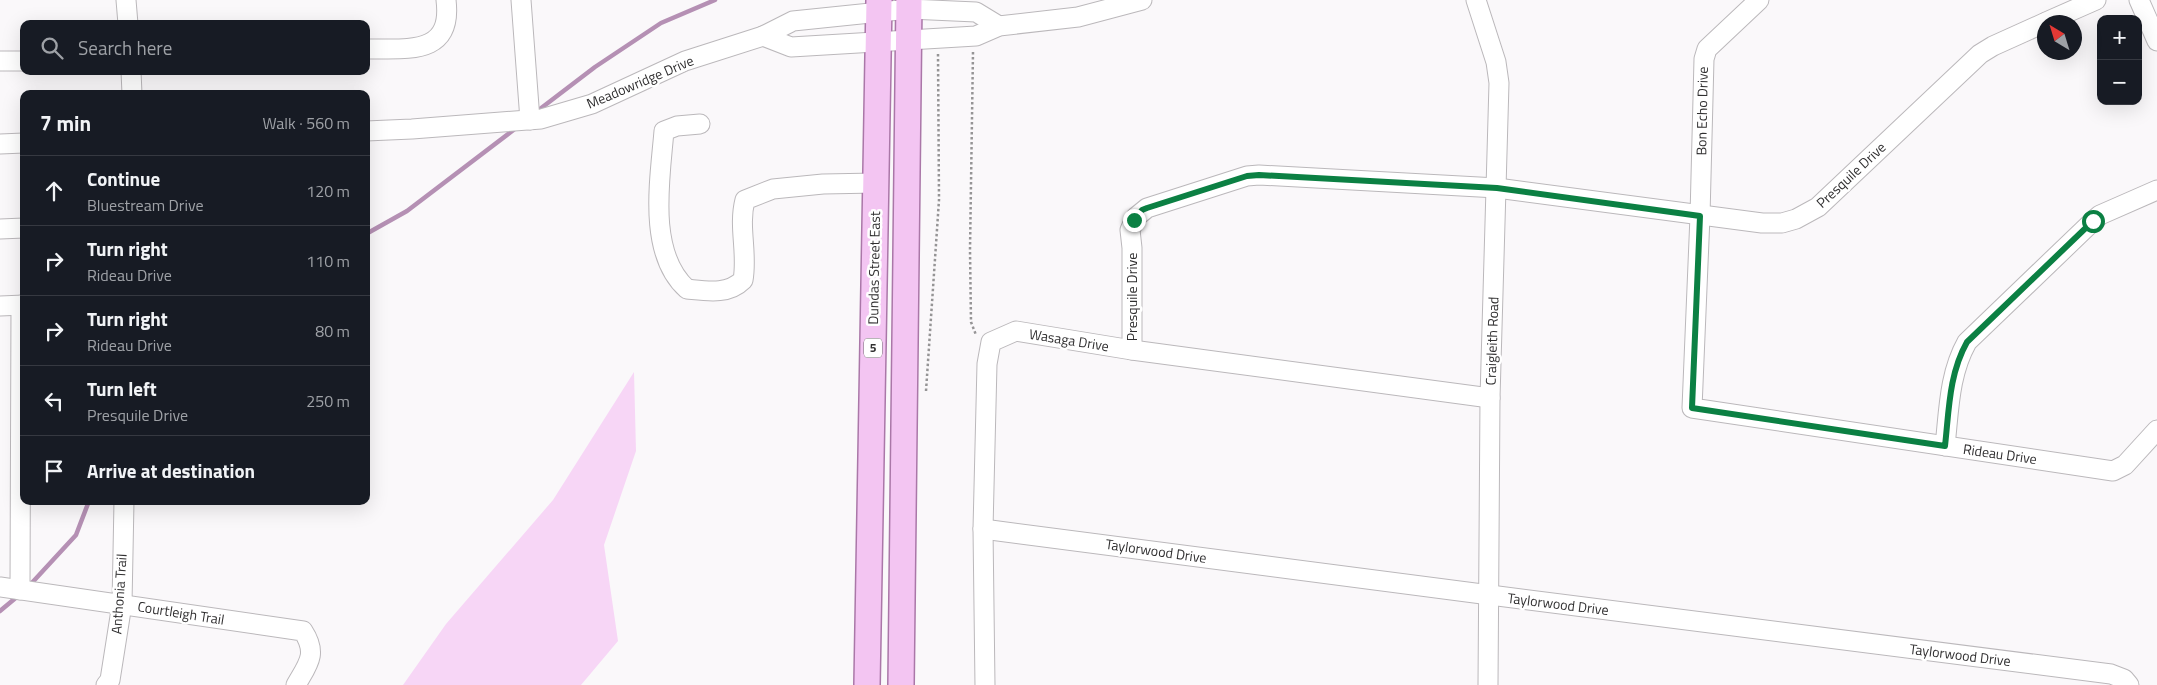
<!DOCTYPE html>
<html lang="en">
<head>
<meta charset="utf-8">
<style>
  body { margin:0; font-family:"Titillium Web",sans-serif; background:#20242c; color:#f1f3f6 }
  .controls { position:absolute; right:15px; top:15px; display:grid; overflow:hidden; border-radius:10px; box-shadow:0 5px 20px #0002 }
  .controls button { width:45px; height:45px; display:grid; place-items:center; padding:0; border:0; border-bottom:1px solid #363941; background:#171b24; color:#f1f3f6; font:25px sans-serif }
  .compass { position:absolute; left:2037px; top:15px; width:45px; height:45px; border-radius:50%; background:#171b24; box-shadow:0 5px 20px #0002; rotate:322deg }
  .stop { position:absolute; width:15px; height:15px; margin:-11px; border:4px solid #0b8043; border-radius:50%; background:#fff }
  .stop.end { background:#0b8043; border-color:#fff; box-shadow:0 1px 5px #0008 }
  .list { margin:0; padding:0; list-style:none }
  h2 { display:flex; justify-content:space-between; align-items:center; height:65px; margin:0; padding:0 20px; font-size:21px }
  h2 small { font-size:16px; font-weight:400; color:#9ea1a6 }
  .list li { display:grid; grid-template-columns:32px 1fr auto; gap:15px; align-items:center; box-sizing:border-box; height:70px; padding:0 20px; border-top:1px solid #363941 }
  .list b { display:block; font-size:19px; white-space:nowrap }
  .list p { margin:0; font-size:16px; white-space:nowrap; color:#9ea1a6 }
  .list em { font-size:16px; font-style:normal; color:#9ea1a6 }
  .icon { flex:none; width:28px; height:28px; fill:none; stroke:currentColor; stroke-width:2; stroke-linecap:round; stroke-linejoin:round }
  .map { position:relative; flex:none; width:2157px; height:685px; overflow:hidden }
  .search { position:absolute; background:#171b24; box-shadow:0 5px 20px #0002; left:20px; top:20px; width:350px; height:55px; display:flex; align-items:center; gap:12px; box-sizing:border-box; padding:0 18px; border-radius:10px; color:#9ea1a6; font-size:19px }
  .panel { position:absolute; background:#171b24; box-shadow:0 5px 20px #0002; left:20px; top:90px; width:350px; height:415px; border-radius:10px }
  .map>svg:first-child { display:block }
</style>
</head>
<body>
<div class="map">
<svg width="2157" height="685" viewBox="0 0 2157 685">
  <rect width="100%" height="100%" fill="#faf8fa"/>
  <path fill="#f7d6f6" d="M 634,372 L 636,451 L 604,545 L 618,641 L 581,685 L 403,685 L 446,624 L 553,500 Z"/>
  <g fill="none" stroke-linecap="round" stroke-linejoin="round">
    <g stroke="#b590b4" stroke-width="4.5">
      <path d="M 536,112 L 595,67 L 661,23 L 715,0"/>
      <path d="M 366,234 L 407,211 L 516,128"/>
      <path d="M 29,586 L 76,535 L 89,501"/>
      <path d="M 0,611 L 18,596"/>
    </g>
    <g stroke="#bbb8bb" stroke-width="21">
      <g id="minor">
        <path d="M 126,0 L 128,24"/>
        <path d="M 521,0 L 530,120"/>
        <path d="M 1476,0 L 1496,62 L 1499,83 L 1490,398 L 1488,685"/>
        <path d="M 1759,0 L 1707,49 L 1704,59 L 1700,216 L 1692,408 L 2113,471 L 2125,465 L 2157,430"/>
        <path d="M 2139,0 L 2157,41"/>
        <path d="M 2046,22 L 2096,0"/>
        <path d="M 763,36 L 791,47 L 976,36 L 999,26 L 1078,17 L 1142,0"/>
        <path d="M 366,49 C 406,48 453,57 446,0"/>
        <path d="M 0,61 L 24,61"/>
        <path d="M 131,71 L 132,94"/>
        <path d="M 700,124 L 677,126 L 664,131 C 660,179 647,253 687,289 C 707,291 728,295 743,280 C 748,253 738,227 745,200 L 773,189 L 823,184 L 876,183"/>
        <path d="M 366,131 L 412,129 L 541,119 L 592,104 L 685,61 L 763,36 L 793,21 L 909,9 L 976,12 L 999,26"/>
        <path d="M 0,144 L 24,143"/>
        <path d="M 0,229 L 24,228"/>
        <path d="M 0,306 L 24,305"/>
        <path d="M 1132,350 L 1132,248 L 1130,230 L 1136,217 L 1147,208 L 1247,176 L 1259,175 L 1497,188 L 1762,223 L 1782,223 L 1796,219 L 1818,207 L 1980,54 L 1993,46 L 2044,23"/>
        <path d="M 1945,446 C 1949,410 1949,374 1967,342 L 2093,221 L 2100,215 L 2157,190"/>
        <path d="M 983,529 L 1490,595 L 2111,674 L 2124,679 L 2129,685"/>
        <path d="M 0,587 L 303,631 C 318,654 308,664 296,685"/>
        <path d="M 20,590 L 21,305"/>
        <path d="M 106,685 L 110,680 L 122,604 L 124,501"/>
        <path d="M 985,685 L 983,529 L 987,364 L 991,342 L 1016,331 L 1132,350 L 1490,398"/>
      </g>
    </g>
    <g stroke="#aa77a8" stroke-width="28">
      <g id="major">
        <path d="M 867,685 L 879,0"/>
        <path d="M 901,685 L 909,0"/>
      </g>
    </g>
    <g stroke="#959495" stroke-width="2.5" stroke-dasharray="2.5 2.5" stroke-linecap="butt">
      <path d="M 973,52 L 970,250 L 971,322 L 976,335"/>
      <path d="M 926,391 L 939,200 L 938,54"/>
    </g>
    <use href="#minor" stroke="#fff" stroke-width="19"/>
    <use href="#major" stroke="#f3c5f2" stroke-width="25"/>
  </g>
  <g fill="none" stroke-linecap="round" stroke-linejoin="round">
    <path stroke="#0b8043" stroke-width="6" d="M 1134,220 L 1142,210 L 1147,208 L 1247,176 L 1259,175 L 1497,188 L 1700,216 L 1692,408 L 1945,446 C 1949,410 1949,374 1967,342 L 2093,221"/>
  </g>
  <g text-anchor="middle" stroke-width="5" stroke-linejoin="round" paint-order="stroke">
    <rect fill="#fff" stroke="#6e6d6e" stroke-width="1" x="864" y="338.5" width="18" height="19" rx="4"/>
    <g font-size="12" font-weight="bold" fill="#302f30">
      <text x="873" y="352">5</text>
    </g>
    <g font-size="14" fill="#302f30" stroke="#fff">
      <text transform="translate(640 82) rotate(-23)" y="5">Meadowridge Drive</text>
      <text transform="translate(1702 111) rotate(-89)" y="5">Bon Echo Drive</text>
      <text transform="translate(1851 175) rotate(-43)" y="5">Presquile Drive</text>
      <text transform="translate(874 268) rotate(-89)" y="5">Dundas Street East</text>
      <text transform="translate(1132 297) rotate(-90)" y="5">Presquile Drive</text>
      <text transform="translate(1069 340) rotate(9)" y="5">Wasaga Drive</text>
      <text transform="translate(1492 341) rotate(-88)" y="5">Craigleith Road</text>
      <text transform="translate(2000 454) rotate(8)" y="5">Rideau Drive</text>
      <text transform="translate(1156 551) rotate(8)" y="5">Taylorwood Drive</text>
      <text transform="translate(119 594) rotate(-86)" y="5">Anthonia Trail</text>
      <text transform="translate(1558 604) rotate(7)" y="5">Taylorwood Drive</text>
      <text transform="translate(181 613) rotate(9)" y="5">Courtleigh Trail</text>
      <text transform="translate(1960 655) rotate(7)" y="5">Taylorwood Drive</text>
    </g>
  </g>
</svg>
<div class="controls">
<button>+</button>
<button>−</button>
</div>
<svg class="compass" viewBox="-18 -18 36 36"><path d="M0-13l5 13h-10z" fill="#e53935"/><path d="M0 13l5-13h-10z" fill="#9ea1a6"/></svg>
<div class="stop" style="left:2093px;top:221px"></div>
<div class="stop end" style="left:1134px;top:220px"></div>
<div class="search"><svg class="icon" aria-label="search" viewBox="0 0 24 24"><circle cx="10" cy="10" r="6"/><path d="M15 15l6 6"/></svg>Search here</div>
<section class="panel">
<h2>7 min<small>Walk · 560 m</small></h2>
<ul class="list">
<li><svg class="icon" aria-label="ahead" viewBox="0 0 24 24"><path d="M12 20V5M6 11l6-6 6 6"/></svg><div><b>Continue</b><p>Bluestream Drive</p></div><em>120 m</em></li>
<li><svg class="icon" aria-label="right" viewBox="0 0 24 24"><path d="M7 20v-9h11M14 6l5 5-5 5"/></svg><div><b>Turn right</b><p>Rideau Drive</p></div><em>110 m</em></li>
<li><svg class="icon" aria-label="right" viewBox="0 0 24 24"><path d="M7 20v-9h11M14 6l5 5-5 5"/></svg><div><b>Turn right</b><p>Rideau Drive</p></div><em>80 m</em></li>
<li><svg class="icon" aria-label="left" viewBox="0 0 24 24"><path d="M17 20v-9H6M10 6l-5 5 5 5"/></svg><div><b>Turn left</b><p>Presquile Drive</p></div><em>250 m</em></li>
<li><svg class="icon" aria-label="arrive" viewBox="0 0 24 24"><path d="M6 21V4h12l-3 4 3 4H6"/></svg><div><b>Arrive at destination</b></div></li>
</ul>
</section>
</div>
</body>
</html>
